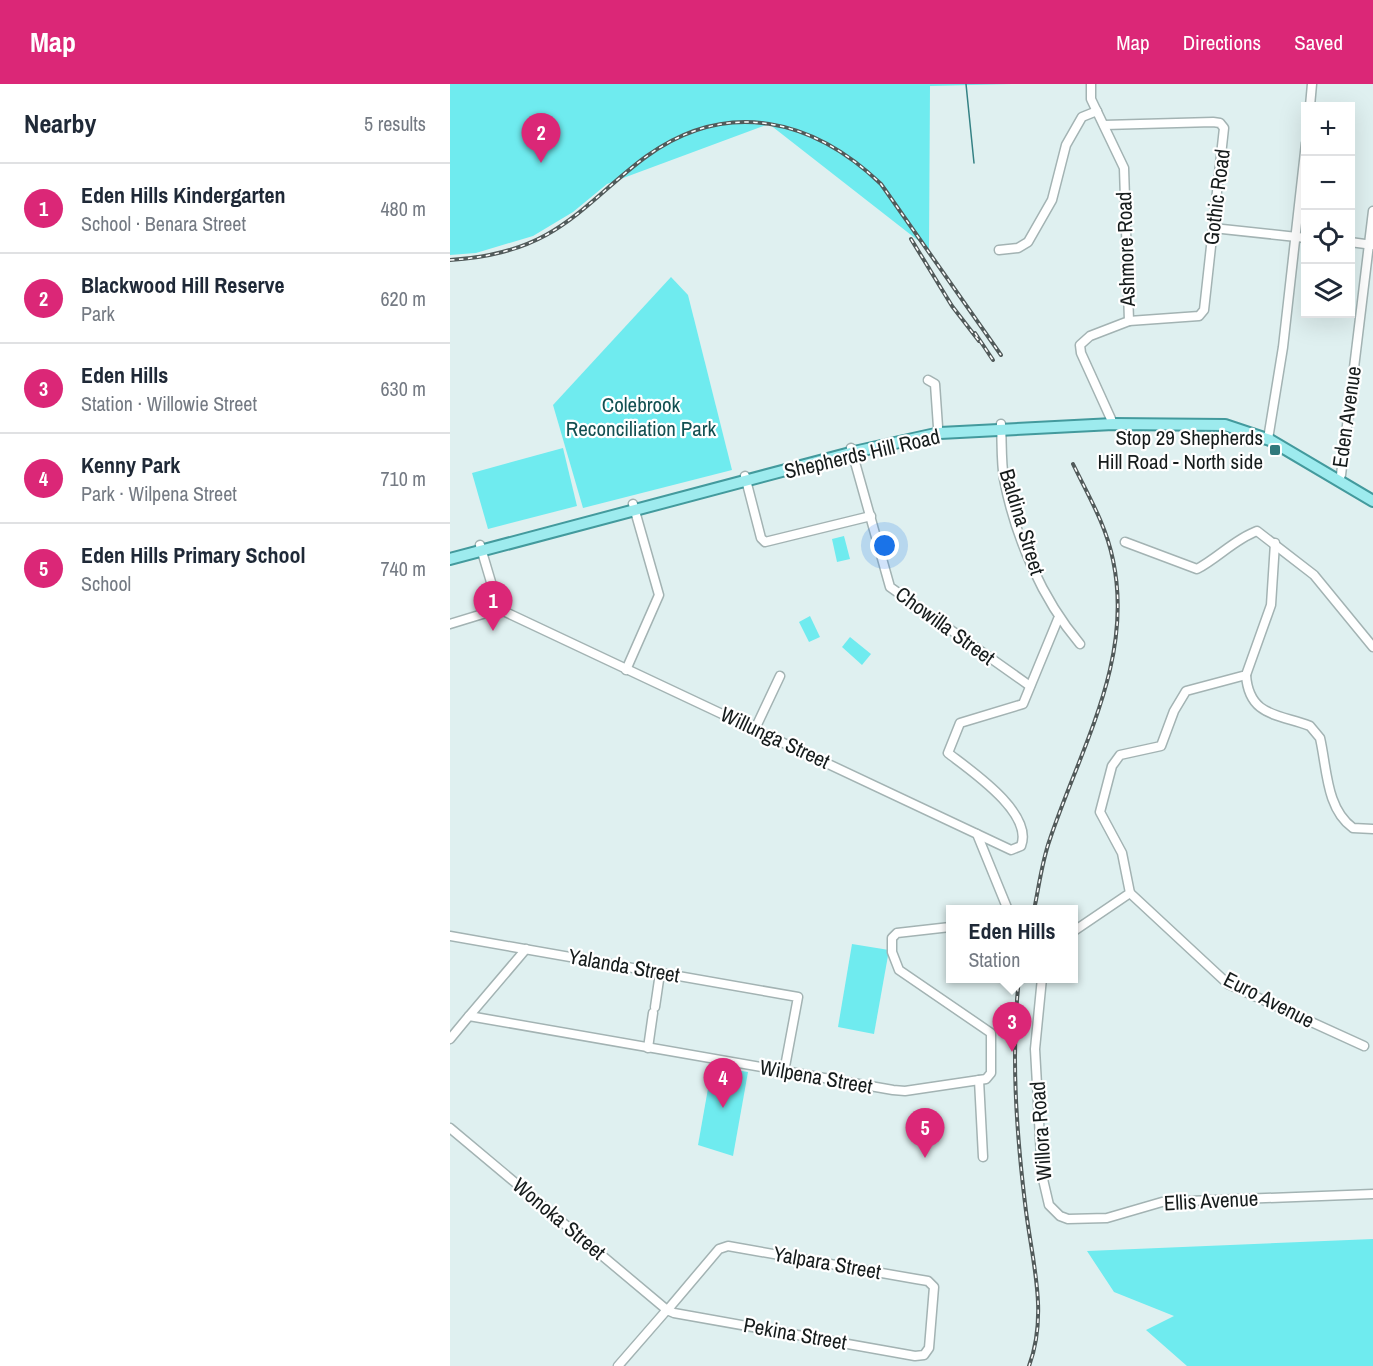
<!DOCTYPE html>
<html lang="en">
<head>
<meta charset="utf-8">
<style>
  body { margin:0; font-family:"Archivo Narrow",sans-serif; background:#f2f2f3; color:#1f2937 }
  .controls { position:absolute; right:18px; top:18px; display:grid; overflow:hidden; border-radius:0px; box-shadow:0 6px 24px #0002 }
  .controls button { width:54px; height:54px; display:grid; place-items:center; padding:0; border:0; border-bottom:2px solid #e0e1e3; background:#fff; color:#1f2937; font:30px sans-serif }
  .you { position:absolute; left:435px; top:462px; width:21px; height:21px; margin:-15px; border:4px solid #fff; border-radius:50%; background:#1a73e8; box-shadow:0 0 0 9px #1a73e833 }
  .badge { display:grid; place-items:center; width:39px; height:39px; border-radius:50%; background:#db2777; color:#fff; font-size:20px; font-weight:700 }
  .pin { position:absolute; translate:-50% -50px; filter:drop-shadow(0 2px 3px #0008) }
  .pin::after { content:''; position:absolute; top:32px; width:21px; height:18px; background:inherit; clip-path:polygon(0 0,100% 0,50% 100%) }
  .popup { position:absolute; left:496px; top:821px; width:132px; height:78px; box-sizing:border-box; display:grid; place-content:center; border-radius:0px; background:#fff; filter:drop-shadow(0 2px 4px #0005); font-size:20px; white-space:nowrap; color:#747a83 }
  .popup b { font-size:22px; color:#1f2937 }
  .popup::after { content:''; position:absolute; left:50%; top:100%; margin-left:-12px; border:12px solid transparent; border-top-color:#fff }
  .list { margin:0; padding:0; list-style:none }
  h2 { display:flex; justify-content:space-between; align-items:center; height:78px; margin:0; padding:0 24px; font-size:26px }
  h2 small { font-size:20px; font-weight:400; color:#747a83 }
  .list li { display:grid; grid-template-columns:39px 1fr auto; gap:18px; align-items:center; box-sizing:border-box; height:90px; padding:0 24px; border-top:2px solid #e0e1e3 }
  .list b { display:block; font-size:22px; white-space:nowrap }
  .list p { margin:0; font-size:20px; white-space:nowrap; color:#747a83 }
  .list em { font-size:20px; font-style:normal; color:#747a83 }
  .icon { flex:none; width:33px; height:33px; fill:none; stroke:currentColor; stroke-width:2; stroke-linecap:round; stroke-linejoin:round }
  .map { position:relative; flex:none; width:923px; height:1282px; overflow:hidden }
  header { display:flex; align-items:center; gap:36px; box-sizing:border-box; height:84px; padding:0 30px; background:#db2777; color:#fff }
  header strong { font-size:28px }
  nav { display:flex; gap:33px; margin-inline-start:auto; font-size:21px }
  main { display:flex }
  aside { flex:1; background:#fff }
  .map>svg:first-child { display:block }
</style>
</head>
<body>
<header>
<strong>Map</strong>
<nav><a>Map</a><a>Directions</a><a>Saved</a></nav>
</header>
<main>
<aside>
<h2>Nearby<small>5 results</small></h2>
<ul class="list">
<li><span class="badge">1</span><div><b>Eden Hills Kindergarten</b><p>School · Benara Street</p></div><em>480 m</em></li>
<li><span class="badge">2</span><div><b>Blackwood Hill Reserve</b><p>Park</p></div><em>620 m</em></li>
<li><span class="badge">3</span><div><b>Eden Hills</b><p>Station · Willowie Street</p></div><em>630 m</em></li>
<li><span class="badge">4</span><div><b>Kenny Park</b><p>Park · Wilpena Street</p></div><em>710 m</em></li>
<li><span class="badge">5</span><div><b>Eden Hills Primary School</b><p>School</p></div><em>740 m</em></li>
</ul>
</aside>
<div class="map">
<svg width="923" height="1282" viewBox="0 0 923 1282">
  <rect width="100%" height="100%" fill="#dff0f0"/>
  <g fill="#6febef">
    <path d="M 0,0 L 562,0 L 480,2 L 479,165 L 319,40 L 157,100 L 123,128 L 83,152 L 26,169 L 0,171 Z"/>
    <path d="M 221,193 L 238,211 L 282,386 L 133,424 L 103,321 Z"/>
    <path d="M 113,364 L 127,422 L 38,445 L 22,389 Z"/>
    <path d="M 394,452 L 400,475 L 387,478 L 382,455 Z"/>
    <path d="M 360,532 L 370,553 L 359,558 L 349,538 Z"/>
    <path d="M 400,553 L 421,570 L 412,581 L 392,563 Z"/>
    <path d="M 402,860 L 439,866 L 424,950 L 388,943 Z"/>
    <path d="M 262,982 L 298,988 L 283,1072 L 248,1061 Z"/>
    <path d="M 923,1155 L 923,1282 L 737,1282 L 696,1246 L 724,1232 L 664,1208 L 637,1167 Z"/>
  </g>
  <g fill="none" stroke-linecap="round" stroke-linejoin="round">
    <path stroke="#348184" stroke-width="1.5" d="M 516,0 L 524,79"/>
    <g stroke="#a3b3b3" stroke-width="11">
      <g id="minor">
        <path d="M 641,0 L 641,15 L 674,84 L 679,237 L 640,252 L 630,261 L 631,269 L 661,335"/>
        <path d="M 860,22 L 862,0"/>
        <path d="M 654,41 L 763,38 L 770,39 L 774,44 L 754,226 L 749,232 L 679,237"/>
        <path d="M 763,144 L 856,154"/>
        <path d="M 900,158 L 923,161"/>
        <path d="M 549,166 L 568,164 L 578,158 L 602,116 L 616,61 L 632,33 L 647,27"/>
        <path d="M 478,296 L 485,300 L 488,343"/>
        <path d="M 551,340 C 552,358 551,378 554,395 C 565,453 592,515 630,560"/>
        <path d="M 818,355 L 833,263 L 856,59"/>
        <path d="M 401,364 L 440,503 L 580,602"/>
        <path d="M 295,392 L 311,454 L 315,458 L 421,432"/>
        <path d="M 888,396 L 891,391 L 923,127"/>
        <path d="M 675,458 L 747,485 C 768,474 785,455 807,447 L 864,491 L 923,563"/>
        <path d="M 30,461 L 49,525"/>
        <path d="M 49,525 L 527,750 L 558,826"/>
        <path d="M 0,540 L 49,525"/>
        <path d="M 176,586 L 209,511 L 183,420"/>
        <path d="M 796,591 C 799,633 829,630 860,642 L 870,654 C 877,684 876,725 903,744 L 923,745"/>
        <path d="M 305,645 L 330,592"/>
        <path d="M 527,750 L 561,766 L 571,762 C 584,729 520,686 498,669 L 510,639 L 573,620 L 608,535"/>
        <path d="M 680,809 L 778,900 L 914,962"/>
        <path d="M 624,847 L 680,809 L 672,769 L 650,728 L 662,682 L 670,671 L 711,662 L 724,627 L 736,607 L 796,591 L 821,521 L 825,459"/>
        <path d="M 0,852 L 348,913 L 334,988"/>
        <path d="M 592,894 L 585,965 L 592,1091 L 599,1121 L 610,1132 L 618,1135 L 657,1134 L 712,1118 L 923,1110"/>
        <path d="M 205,923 L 210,889"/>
        <path d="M 19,932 L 76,865"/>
        <path d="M 0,955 L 19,932 L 443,1006 L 455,1007 L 536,995 L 541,989 L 541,949 L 449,886 L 442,868 L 442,854 L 447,849 L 500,843"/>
        <path d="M 198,964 L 203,929"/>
        <path d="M 529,996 L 533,1073"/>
        <path d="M 0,1044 L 217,1226 L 224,1229 L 465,1272 L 474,1271 L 479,1264 L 484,1203 L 478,1197 L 466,1195 L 278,1162 L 269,1165 L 220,1223 L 215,1228 L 168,1282"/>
      </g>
    </g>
    <g stroke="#439a9d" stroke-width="14">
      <path id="major" d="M 0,475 L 404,368 L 490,349 L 663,340 L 775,341 L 820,356 L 923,417"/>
    </g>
    <use href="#minor" stroke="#fff" stroke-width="8"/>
    <use href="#major" stroke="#9debee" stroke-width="10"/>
    <g stroke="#515a5a" stroke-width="4">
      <g id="rail">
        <path d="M 461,155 L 502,222 L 529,257"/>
        <path d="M 0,176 C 33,174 67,167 96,151 C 134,130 162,97 197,72 C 278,14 363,35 431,100 L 551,271"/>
        <path d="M 525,249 L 543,276"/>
        <path d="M 584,826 C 589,802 592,777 600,755 C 631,663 684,575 663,476 C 656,441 638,411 623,380"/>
        <path d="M 569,894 C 561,969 566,1044 575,1119 C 581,1174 599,1228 579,1282"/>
      </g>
    </g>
    <use href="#rail" stroke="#fff" stroke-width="1.5" stroke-dasharray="4.5" stroke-linecap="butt"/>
  </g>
  <rect fill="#30797c" stroke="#fff" stroke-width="2" x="819" y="360" width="12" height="12" rx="3"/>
  <g text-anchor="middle" stroke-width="4.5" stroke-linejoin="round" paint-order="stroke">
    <g font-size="21" fill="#161c1c" stroke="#fff">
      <text transform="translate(767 113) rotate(-83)" y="7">Gothic Road</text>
      <text transform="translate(676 165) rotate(-92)" y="7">Ashmore Road</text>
      <text transform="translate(897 333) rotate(-82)" y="7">Eden Avenue</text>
      <text transform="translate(412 370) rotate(-13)" y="7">Shepherds Hill Road</text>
      <text transform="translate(572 438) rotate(73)" y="7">Baldina Street</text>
      <text transform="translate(495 542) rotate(36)" y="7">Chowilla Street</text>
      <text transform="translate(325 654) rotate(25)" y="7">Willunga Street</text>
      <text transform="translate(174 882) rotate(10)" y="7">Yalanda Street</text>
      <text transform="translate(819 916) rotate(27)" y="7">Euro Avenue</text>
      <text transform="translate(366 993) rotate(10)" y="7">Wilpena Street</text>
      <text transform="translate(591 1047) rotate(-94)" y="7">Willora Road</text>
      <text transform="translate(761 1117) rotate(-3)" y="7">Ellis Avenue</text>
      <text transform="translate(109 1135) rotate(40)" y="7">Wonoka Street</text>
      <text transform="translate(377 1179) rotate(10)" y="7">Yalpara Street</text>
      <text transform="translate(345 1250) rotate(10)" y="7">Pekina Street</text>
    </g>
    <g font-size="21" fill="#125052" stroke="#fff">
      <text x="191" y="328">Colebrook<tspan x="191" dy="24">Reconciliation Park</tspan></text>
    </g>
    <g font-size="21" fill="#161c1c" stroke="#fff" text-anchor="end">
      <text x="813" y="361">Stop 29 Shepherds<tspan x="813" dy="24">Hill Road - North side</tspan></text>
    </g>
  </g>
</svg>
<div class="controls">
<button>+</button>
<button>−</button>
<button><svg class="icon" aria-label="locate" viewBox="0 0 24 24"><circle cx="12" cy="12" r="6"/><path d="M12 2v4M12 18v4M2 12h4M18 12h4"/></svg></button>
<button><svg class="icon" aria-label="layers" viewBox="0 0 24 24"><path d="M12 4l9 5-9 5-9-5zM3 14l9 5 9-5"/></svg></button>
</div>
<div class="you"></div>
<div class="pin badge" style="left:43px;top:547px">1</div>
<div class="pin badge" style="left:91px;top:79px">2</div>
<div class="pin badge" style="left:562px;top:968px">3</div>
<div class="popup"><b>Eden Hills</b>Station</div>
<div class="pin badge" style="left:273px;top:1024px">4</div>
<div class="pin badge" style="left:475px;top:1074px">5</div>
</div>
</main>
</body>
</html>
